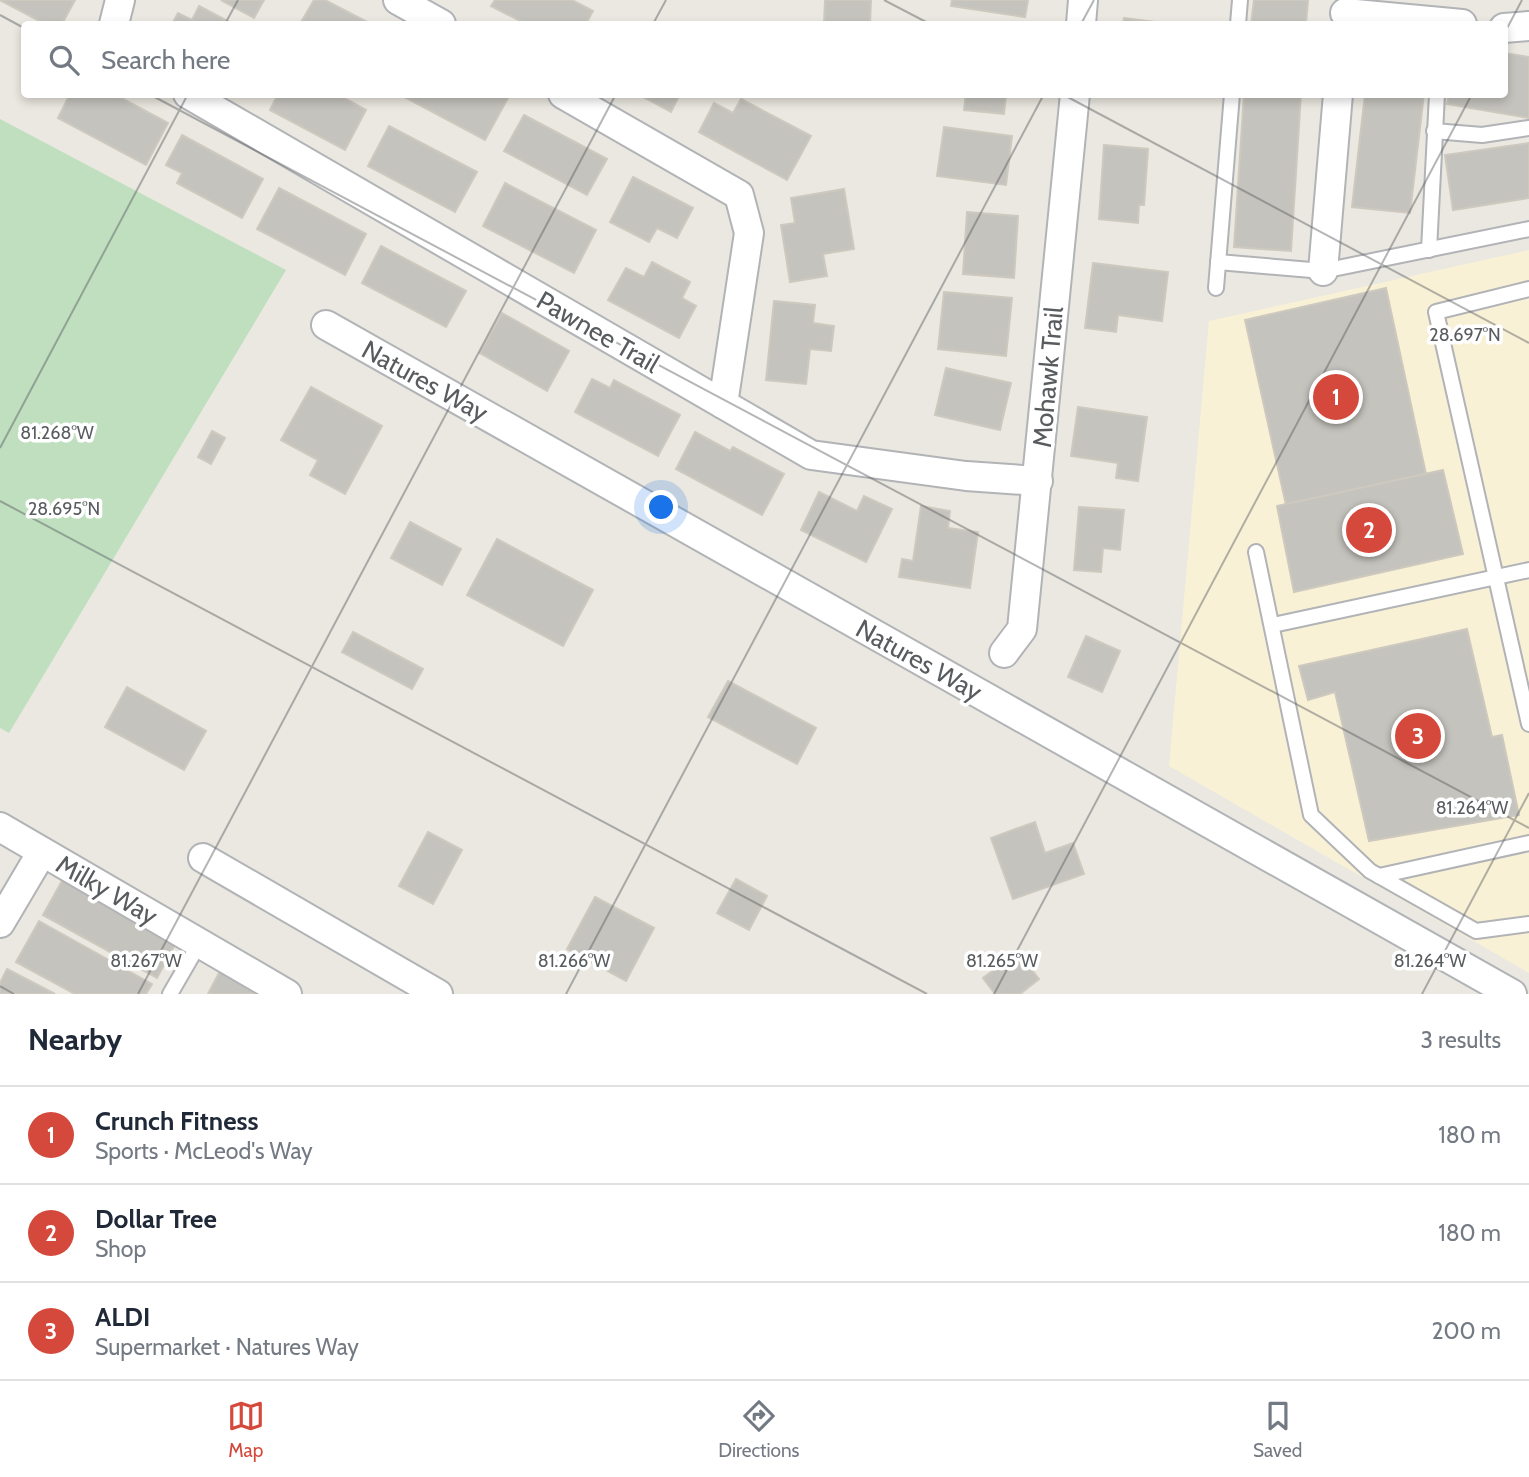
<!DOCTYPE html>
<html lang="en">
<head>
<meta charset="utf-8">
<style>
  body { margin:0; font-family:Cabin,sans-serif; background:#f2f2f3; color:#1f2937 }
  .you { position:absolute; left:662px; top:508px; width:24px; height:24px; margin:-18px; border:5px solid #fff; border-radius:50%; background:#1a73e8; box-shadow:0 0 0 10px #1a73e833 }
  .badge { display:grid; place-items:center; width:46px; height:46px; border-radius:50%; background:#d4493c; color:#fff; font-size:23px; font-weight:700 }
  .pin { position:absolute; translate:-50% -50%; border:4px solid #fff; box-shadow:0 2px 7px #0006 }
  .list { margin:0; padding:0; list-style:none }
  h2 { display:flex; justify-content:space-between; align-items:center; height:91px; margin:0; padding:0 28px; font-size:30px }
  h2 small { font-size:23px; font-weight:400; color:#747a83 }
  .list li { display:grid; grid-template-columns:46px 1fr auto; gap:21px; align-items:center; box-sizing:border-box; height:98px; padding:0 28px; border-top:2px solid #e0e1e3 }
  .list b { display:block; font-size:26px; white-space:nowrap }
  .list p { margin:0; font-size:23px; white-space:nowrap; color:#747a83 }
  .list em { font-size:23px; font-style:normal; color:#747a83 }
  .icon { flex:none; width:38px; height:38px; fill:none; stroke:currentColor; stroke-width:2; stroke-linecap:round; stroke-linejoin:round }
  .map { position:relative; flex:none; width:1529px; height:994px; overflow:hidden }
  .search { position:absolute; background:#fff; box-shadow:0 4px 10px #0003; left:21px; right:21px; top:21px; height:77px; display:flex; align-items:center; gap:18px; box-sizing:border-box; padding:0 24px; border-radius:7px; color:#747a83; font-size:26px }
  .sheet { height:385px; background:#fff }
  nav { display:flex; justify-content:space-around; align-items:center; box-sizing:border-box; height:98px; border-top:2px solid #e0e1e3; background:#fff; font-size:19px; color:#747a83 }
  nav a { display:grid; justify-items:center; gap:4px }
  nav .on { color:#d4493c }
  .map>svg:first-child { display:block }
</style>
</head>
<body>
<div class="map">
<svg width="1529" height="994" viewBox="0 0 1529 994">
  <rect width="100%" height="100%" fill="#eae8e0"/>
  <path fill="#f9f1d6" d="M 1529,250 L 1529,973 L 1169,766 L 1209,321 Z"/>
  <path fill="#bfdfbf" d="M 0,119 L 286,270 L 9,733 L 0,728 Z"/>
  <g fill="#c5c3bd" stroke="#cec9bf" stroke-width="2">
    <path d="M 0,0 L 75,0 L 62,24 L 45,24 Z"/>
    <path d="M 221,0 L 264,0 L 254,18 Z"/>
    <path d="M 314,0 L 325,0 L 371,24 L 300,24 Z"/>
    <path d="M 495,0 L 572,0 L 593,11 L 586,24 L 526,24 L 491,6 Z"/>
    <path d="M 825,0 L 871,0 L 870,24 L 824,24 Z"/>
    <path d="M 952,0 L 1028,0 L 1025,17 L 951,6 Z"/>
    <path d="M 1254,0 L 1308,0 L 1306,24 L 1251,24 Z"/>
    <path d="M 199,6 L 233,24 L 172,24 L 178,13 L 192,20 Z"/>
    <path d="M 1124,18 L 1170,24 L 1123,24 Z"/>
    <path d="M 1504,53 L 1529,57 L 1529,118 L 1447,104 L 1449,94 L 1504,94 Z"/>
    <path d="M 70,94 L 114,94 L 168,123 L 146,165 L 58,118 Z"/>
    <path d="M 278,94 L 337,94 L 366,110 L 345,150 L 270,110 Z"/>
    <path d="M 399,94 L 500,94 L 508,98 L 485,140 Z"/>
    <path d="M 638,94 L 680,94 L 671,112 Z"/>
    <path d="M 966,94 L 1006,94 L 1004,114 L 964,110 Z"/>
    <path d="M 1244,94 L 1301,94 L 1291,251 L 1234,247 Z"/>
    <path d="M 1365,94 L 1424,94 L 1410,213 L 1352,207 Z"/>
    <path d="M 741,99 L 811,136 L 787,180 L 699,132 L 714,103 L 733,113 Z"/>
    <path d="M 524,115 L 607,159 L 587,195 L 504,151 Z"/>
    <path d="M 389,126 L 477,172 L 455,212 L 368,166 Z"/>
    <path d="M 944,127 L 1012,136 L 1006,185 L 937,176 Z"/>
    <path d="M 182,135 L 263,179 L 242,218 L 177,183 L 182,173 L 166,165 Z"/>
    <path d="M 1529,143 L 1529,198 L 1453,210 L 1445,155 Z"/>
    <path d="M 1104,145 L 1148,149 L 1144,205 L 1139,205 L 1138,223 L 1099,219 Z"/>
    <path d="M 633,177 L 693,208 L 677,238 L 657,228 L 649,242 L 610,222 Z"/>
    <path d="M 505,183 L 596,230 L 574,273 L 483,226 Z"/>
    <path d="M 279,188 L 366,234 L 345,275 L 257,229 Z"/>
    <path d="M 844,189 L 854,249 L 823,254 L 827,276 L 790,282 L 781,225 L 795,223 L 791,198 Z"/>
    <path d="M 967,212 L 1018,216 L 1014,278 L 963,274 Z"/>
    <path d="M 381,246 L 466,291 L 446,327 L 362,283 Z"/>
    <path d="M 652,262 L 690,282 L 682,298 L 696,306 L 679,338 L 608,300 L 626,268 L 644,277 Z"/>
    <path d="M 1093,263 L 1168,272 L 1162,321 L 1118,315 L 1116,332 L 1085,328 Z"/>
    <path d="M 1386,288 L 1426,474 L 1286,505 L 1245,320 Z"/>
    <path d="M 944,292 L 1012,298 L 1006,356 L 938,349 Z"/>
    <path d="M 774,301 L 815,305 L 813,323 L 834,326 L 831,351 L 810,349 L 806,384 L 766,380 Z"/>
    <path d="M 502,313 L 569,351 L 547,391 L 480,353 Z"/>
    <path d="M 946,368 L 1011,383 L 1000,430 L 935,415 Z"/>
    <path d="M 592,379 L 610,388 L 614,380 L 680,415 L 658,456 L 575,412 Z"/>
    <path d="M 311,387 L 382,426 L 345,494 L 310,475 L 318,460 L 281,440 Z"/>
    <path d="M 1078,407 L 1147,417 L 1138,481 L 1116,478 L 1118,463 L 1071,456 Z"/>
    <path d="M 212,431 L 225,438 L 211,464 L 198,457 Z"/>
    <path d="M 695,432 L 730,451 L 733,447 L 784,474 L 762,515 L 676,469 Z"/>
    <path d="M 1443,470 L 1463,554 L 1294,592 L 1277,506 Z"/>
    <path d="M 819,492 L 857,511 L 864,496 L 892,509 L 866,562 L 801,530 Z"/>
    <path d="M 921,506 L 950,511 L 948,528 L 978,532 L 970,588 L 899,577 L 902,559 L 913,561 Z"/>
    <path d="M 1079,507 L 1124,510 L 1120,550 L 1103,548 L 1101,572 L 1074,570 Z"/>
    <path d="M 410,522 L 461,549 L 442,585 L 391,558 Z"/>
    <path d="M 497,539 L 593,590 L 563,646 L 467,595 Z"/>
    <path d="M 1467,629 L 1492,737 L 1502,735 L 1519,815 L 1369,841 L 1335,692 L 1308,700 L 1299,666 Z"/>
    <path d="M 353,632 L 423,669 L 412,689 L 342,652 Z"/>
    <path d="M 1086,636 L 1120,651 L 1102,692 L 1068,677 Z"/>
    <path d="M 728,681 L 816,728 L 797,764 L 708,717 Z"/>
    <path d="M 127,687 L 206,731 L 184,770 L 105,727 Z"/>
    <path d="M 1035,822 L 1045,853 L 1073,843 L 1084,874 L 1013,899 L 991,838 Z"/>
    <path d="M 428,832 L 462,850 L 433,904 L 399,886 Z"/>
    <path d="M 63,879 L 177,941 L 157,978 L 43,915 Z"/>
    <path d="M 736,879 L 767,896 L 749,930 L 717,913 Z"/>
    <path d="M 595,897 L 654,928 L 626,981 L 567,949 Z"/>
    <path d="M 39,921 L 152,984 L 146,994 L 75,994 L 16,962 Z"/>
    <path d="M 1018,952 L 1039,979 L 1020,994 L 995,994 L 983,978 Z"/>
    <path d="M 222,967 L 272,994 L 208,994 Z"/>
    <path d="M 7,969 L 55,994 L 0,994 L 0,983 Z"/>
  </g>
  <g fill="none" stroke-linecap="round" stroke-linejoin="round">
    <g stroke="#b1b3b6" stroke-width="18">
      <g id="lane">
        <path d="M 1238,24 L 1240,0"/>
        <path d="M 1434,131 L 1482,135 L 1529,128"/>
        <path d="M 1429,250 L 1437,94"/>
        <path d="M 1218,262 L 1323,271 L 1529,229"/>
        <path d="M 1216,288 L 1232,94"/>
        <path d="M 1529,289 L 1436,312 L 1529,724"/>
        <path d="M 1256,552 L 1311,815 L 1370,871 L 1476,931 L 1529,924"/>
        <path d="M 1273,625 L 1529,570"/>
        <path d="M 1379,876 L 1529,843"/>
        <path d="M 170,994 L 199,944"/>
      </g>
    </g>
    <g stroke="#b1b3b6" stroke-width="32">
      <g id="street">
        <path d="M 398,0 L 441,24"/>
        <path d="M 1345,13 L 1462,24"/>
        <path d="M 114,24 L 120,0"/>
        <path d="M 1081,24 L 1083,0"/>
        <path d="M 1504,28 L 1529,26"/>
        <path d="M 188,94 L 811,455 L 966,476 L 1038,481"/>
        <path d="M 563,94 L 739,195 L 749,233 L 723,404"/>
        <path d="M 1323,271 L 1338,94"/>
        <path d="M 326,325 L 1512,994"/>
        <path d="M 1004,653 L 1022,629 L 1075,94"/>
        <path d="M 0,827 L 287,994"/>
        <path d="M 203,858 L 438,994"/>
        <path d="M 0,923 L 42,852"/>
      </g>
    </g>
    <use href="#lane" stroke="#fff" stroke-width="14"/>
    <use href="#street" stroke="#fff" stroke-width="28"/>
  </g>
  <path fill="none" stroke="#595c5f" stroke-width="2" stroke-opacity="0.45" d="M 884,0 L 930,24M 0,15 L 24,28M 225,24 L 238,0M 653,24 L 666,0M 1081,24 L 1094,0M 1504,34 L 1522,0M 149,94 L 1529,828M 1062,94 L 1529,343M 0,448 L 188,94M 0,501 L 927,994M 0,986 L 14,994M 138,994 L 616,94M 566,994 L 1044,94M 994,994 L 1472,94M 1422,994 L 1529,793"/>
  <g text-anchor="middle" stroke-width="7" stroke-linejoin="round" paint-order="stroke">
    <g font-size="26" fill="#595c5f" stroke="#fff">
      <text transform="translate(598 332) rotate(30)" y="9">Pawnee Trail</text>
      <text transform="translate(1048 377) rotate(-85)" y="9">Mohawk Trail</text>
      <text transform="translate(425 381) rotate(29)" y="9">Natures Way</text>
      <text transform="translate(919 660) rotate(29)" y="9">Natures Way</text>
      <text transform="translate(107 890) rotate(30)" y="9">Milky Way</text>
    </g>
  </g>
  <g font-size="18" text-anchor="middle" fill="#595c5f" stroke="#fff" stroke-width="7" stroke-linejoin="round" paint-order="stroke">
    <text x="1465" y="341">28.697°N</text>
    <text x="57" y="439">81.268°W</text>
    <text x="64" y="515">28.695°N</text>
    <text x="1472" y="814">81.264°W</text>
    <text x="146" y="967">81.267°W</text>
    <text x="574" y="967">81.266°W</text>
    <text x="1002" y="967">81.265°W</text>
    <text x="1430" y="967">81.264°W</text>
  </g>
</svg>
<div class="you"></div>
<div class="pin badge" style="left:1336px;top:397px">1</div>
<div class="pin badge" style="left:1369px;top:530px">2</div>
<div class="pin badge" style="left:1418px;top:736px">3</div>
<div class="search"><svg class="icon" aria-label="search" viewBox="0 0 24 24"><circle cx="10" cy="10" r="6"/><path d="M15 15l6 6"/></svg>Search here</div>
</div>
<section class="sheet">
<h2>Nearby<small>3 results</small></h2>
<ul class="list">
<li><span class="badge">1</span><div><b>Crunch Fitness</b><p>Sports · McLeod's Way</p></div><em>180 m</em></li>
<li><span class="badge">2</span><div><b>Dollar Tree</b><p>Shop</p></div><em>180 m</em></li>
<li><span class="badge">3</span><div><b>ALDI</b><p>Supermarket · Natures Way</p></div><em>200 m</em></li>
</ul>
</section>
<nav>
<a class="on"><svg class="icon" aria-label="map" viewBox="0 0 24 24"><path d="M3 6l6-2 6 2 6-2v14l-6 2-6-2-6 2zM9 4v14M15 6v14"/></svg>Map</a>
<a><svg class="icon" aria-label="directions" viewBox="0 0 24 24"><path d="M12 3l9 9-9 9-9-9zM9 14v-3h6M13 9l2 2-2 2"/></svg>Directions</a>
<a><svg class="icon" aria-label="saved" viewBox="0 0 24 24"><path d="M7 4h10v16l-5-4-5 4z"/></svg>Saved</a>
</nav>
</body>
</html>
